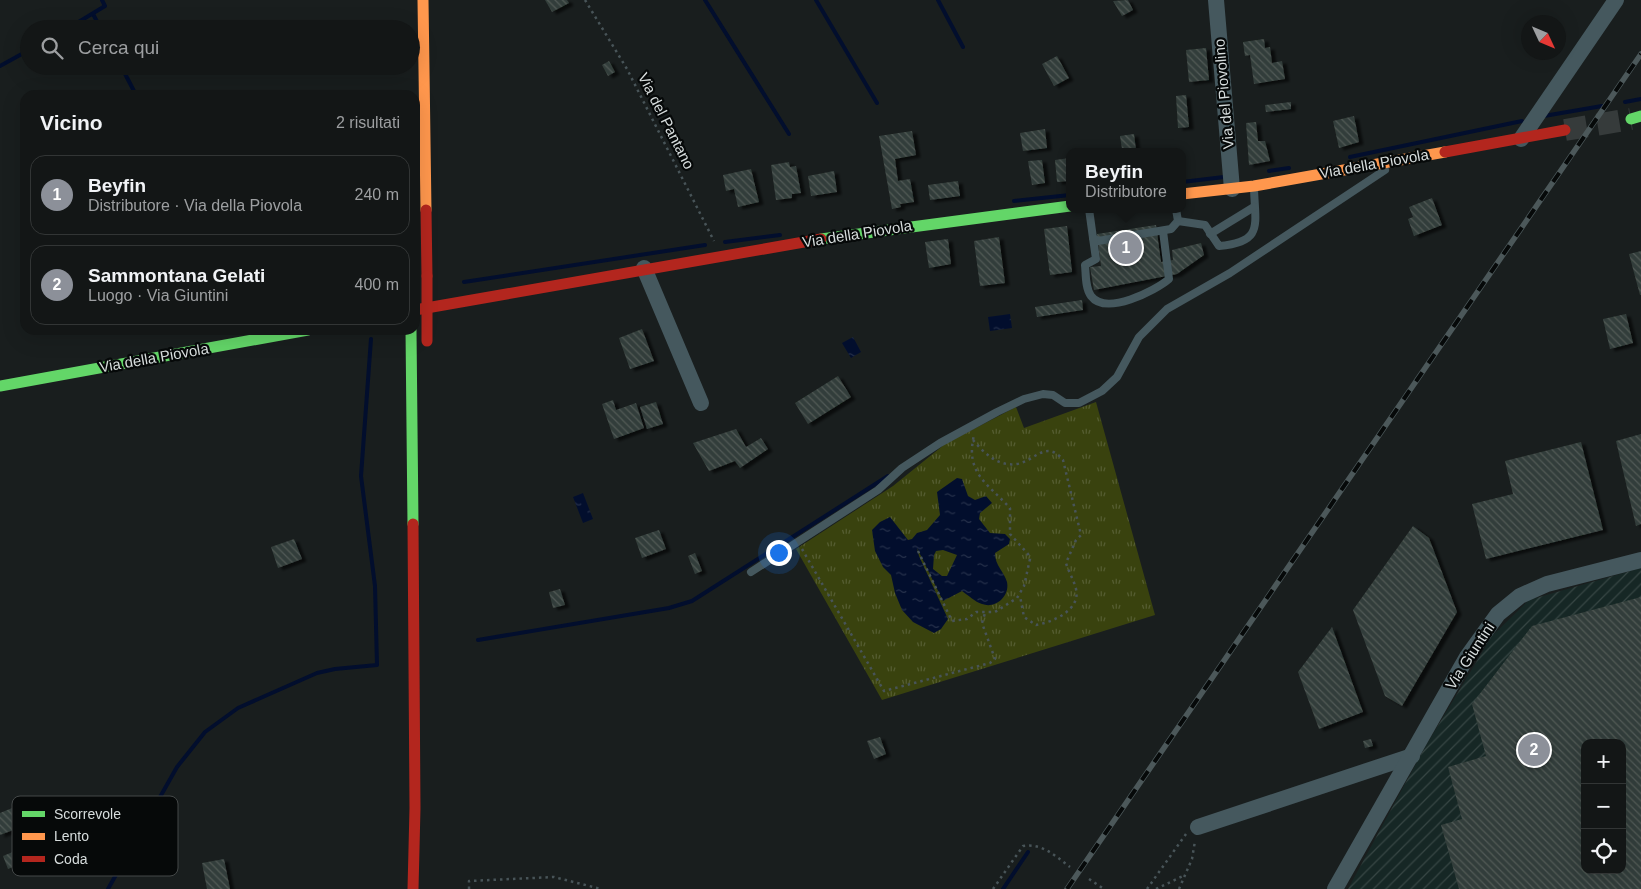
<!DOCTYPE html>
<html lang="it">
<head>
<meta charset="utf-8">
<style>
  body { margin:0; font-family:Arial,sans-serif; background:#1c1f1f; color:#f1f3f6 }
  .controls { position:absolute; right:15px; bottom:15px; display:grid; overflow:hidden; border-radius:10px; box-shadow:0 5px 20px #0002 }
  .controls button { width:45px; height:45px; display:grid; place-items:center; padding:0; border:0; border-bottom:1px solid #323535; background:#131616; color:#f1f3f6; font:25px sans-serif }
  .compass { position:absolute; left:1521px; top:15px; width:45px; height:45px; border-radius:50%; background:#131616; box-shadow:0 5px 20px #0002; rotate:134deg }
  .you { position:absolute; left:778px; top:552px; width:18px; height:18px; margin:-12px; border:4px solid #fff; border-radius:50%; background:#1a73e8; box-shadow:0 0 0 8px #1a73e833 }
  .badge { display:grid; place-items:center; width:32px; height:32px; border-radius:50%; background:#8c9099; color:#fff; font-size:16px; font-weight:700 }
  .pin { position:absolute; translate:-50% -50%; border:2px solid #fff; box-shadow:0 1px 5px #0006 }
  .popup { position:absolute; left:1066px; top:148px; width:120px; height:65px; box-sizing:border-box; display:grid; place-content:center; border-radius:10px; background:#131616; filter:drop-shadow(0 1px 4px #0005); font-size:16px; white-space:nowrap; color:#9d9fa1 }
  .popup b { font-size:19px; color:#f1f3f6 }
  .popup::after { content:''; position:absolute; left:50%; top:100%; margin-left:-10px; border:10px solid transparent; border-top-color:#131616 }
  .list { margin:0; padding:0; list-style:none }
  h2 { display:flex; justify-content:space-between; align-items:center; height:65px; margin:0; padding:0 20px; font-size:21px }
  h2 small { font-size:16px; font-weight:400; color:#9d9fa1 }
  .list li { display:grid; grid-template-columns:32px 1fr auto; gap:15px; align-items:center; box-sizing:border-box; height:80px; margin:0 10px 10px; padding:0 10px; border:1px solid #323535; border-radius:15px }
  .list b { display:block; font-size:19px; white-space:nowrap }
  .list p { margin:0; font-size:16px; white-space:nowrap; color:#9d9fa1 }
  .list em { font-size:16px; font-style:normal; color:#9d9fa1 }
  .icon { flex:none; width:28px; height:28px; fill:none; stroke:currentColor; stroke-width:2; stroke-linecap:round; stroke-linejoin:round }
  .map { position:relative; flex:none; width:1641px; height:889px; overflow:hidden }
  .search { position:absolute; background:#131616; box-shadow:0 5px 20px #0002; left:20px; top:20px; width:400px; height:55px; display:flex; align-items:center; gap:12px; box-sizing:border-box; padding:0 18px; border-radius:28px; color:#9d9fa1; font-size:19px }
  .panel { position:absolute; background:#131616; box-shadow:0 5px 20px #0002; left:20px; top:90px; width:400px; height:245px; border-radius:15px }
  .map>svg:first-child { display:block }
</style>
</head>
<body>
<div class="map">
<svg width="1641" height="889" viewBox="0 0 1641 889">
  <defs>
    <pattern id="industrial-furrows" width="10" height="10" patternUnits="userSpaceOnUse" patternTransform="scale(1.25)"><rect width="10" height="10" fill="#162725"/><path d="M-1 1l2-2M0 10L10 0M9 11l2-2" fill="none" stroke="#374644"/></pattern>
    <pattern id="park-tufts" width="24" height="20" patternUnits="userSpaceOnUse" patternTransform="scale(1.25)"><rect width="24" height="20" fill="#39420e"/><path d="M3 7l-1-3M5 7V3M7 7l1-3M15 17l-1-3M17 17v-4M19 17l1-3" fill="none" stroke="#555d31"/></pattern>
    <pattern id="water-ripples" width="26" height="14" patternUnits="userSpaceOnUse" patternTransform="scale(1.25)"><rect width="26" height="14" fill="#020e2d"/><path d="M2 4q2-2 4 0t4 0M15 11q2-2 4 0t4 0" fill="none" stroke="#26314b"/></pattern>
    <pattern id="building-back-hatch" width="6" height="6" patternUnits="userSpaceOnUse" patternTransform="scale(1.25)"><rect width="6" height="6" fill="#333e3a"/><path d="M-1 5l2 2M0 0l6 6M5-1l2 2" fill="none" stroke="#505956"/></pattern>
    <filter id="shadow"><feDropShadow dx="4.5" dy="2.5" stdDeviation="1" flood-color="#0009"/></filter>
  </defs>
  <rect width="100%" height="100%" fill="#191e1e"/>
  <path fill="url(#industrial-furrows)" fill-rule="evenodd" d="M 1641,568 L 1641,889 L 1348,889 L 1425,747 L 1492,636 L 1529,600 ZM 1585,743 L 1622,743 L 1622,870 L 1585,870 Z"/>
  <path fill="url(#park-tufts)" d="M 1096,402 L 1155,615 L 882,700 L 796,549 L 893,486 L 945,444 L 1016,407 L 1024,428 Z"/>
  <g fill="url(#water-ripples)" fill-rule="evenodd">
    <path d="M 1010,314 L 1012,328 L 990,331 L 988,317 Z"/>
    <path d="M 853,337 L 861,352 L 851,358 L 842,343 Z"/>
    <path d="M 957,478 L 962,479 L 968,496 L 975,500 L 986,496 L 992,503 L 980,513 L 979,519 L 990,533 L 1005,534 L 1010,539 L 1009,544 L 995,553 C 995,566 1004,571 1007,582 C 1010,597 995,609 982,604 C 975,602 968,595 962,591 L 943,601 L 917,548 L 919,556 L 948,619 L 941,629 L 934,633 L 913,622 L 902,610 L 895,593 L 891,575 L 883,567 L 875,551 L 872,530 L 880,522 L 890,517 L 908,540 L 912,539 L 917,533 L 927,530 L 940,515 L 937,492 ZM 943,550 L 957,555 L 947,576 L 942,576 L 933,569 L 934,555 L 936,551 Z"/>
    <path d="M 583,493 L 593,519 L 583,523 L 573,497 Z"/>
  </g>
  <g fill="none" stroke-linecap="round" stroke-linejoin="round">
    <g stroke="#020e2d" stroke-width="4">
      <path d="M 705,0 L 789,134"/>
      <path d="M 816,0 L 877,103"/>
      <path d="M 938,0 L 963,47"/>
      <path d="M 93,14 L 101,29"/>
      <path d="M 67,29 L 105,6 L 102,0"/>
      <path d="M 0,66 L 29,50"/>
      <path d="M 121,66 L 136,95"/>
      <path d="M 1625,102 L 1641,99"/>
      <path d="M 1544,116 L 1602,106"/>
      <path d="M 1350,157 L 1522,121"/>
      <path d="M 1269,171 L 1289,168"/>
      <path d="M 1182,182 L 1224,177"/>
      <path d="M 1014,201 L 1070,195"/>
      <path d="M 725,242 L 780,235"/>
      <path d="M 464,282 L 705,245"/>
      <path d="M 478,640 L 669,608 L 692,601 L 888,476"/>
      <path d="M 108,889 L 177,767 L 205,732 L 238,708 L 317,673 L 335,669 L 377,665 L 375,586 L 361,476 L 371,339"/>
      <path d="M 1003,889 L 1028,852"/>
    </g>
  </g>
  <g fill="url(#building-back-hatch)" fill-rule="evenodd" filter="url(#shadow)">
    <path d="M 545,0 L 567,0 L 569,3 L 552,12 Z"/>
    <path d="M 1128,0 L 1133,10 L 1122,16 L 1113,1 Z"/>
    <path d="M 1264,39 L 1265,48 L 1270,47 L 1272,63 L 1282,61 L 1285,79 L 1254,84 L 1250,55 L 1245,56 L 1243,42 Z"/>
    <path d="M 1206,48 L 1209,80 L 1189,82 L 1186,50 Z"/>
    <path d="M 1057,56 L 1069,78 L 1054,86 L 1042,64 Z"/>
    <path d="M 609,61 L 615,72 L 608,76 L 602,65 Z"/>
    <path d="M 1186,95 L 1189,127 L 1178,128 L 1176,96 Z"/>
    <path d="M 1291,102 L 1291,109 L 1266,112 L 1265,105 Z"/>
    <path d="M 1354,116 L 1359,142 L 1339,148 L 1333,121 Z"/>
    <path d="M 1256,122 L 1258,141 L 1265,141 L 1270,161 L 1249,165 L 1246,123 Z"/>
    <path d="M 1045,129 L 1047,148 L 1023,151 L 1020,133 Z"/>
    <path d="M 912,131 L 916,155 L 895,159 L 898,181 L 910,179 L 914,202 L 900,204 L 901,207 L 892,209 L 879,136 Z"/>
    <path d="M 1134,134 L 1136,150 L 1105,152 L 1122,149 L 1120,136 Z"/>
    <path d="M 1070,158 L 1070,181 L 1057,182 L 1055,160 Z"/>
    <path d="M 1042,160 L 1045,183 L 1032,185 L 1028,161 Z"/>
    <path d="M 789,162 L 790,167 L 796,166 L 801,193 L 792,194 L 792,198 L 776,200 L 771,165 Z"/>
    <path d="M 751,169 L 759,202 L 738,207 L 734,189 L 726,191 L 723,175 Z"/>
    <path d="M 834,171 L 837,192 L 811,196 L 808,176 Z"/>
    <path d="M 958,181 L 960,196 L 930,200 L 928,185 Z"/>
    <path d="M 1432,198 L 1442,225 L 1414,236 L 1408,219 L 1413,217 L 1409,207 Z"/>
    <path d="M 1156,225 L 1161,262 L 1173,260 L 1172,250 L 1201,243 L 1204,255 L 1177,274 L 1094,290 L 1090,267 L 1101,266 L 1097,234 Z"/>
    <path d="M 1067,226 L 1072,272 L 1050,275 L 1044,229 Z"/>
    <path d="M 999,237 L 1005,283 L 980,286 L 974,241 Z"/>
    <path d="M 948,239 L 951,264 L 929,268 L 925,242 Z"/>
    <path d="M 1641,251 L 1641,295 L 1640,295 L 1629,254 Z"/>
    <path d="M 1082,300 L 1083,310 L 1037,317 L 1035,307 Z"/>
    <path d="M 1626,314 L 1633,343 L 1610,349 L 1603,319 Z"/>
    <path d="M 642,329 L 654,361 L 630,369 L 619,338 Z"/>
    <path d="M 838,376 L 851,397 L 808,424 L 795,403 Z"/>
    <path d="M 613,400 L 616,410 L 636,403 L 644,428 L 614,439 L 602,404 Z"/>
    <path d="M 656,402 L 663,424 L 647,429 L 640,407 Z"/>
    <path d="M 736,429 L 746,447 L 761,438 L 768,449 L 740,468 L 735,461 L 709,471 L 693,443 Z"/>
    <path d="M 1641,434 L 1641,524 L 1636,526 L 1616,441 Z"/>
    <path d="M 1581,442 L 1603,530 L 1486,559 L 1472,504 L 1513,494 L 1505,461 Z"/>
    <path d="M 1413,526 L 1429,538 L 1457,612 L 1402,706 L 1385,696 L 1353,610 Z"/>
    <path d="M 659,530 L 666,549 L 642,558 L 635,538 Z"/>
    <path d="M 294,539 L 302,559 L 278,568 L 271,547 Z"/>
    <path d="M 695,553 L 702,571 L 695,574 L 688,556 Z"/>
    <path d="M 560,589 L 565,605 L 553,608 L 549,592 Z"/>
    <path d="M 1641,597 L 1641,889 L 1459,889 L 1441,825 L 1462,819 L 1448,767 L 1486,756 L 1472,704 L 1532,626 ZM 1585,743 L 1622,743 L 1622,870 L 1585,870 Z"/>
    <path d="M 1332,627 L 1363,712 L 1319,729 L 1298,672 Z"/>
    <path d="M 880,737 L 886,754 L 874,759 L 867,741 Z"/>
    <path d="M 1371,739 L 1373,746 L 1365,748 L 1363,741 Z"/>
    <path d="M 17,806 L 24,826 L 0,835 L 0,813 Z"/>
    <path d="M 25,847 L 31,860 L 8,869 L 3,856 Z"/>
    <path d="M 224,859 L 230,889 L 207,889 L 202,863 Z"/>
  </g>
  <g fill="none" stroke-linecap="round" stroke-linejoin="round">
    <path stroke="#363b3b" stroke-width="22" stroke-dasharray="22 11" stroke-linecap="butt" d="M 1565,130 L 1631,119"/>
    <g stroke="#485458" stroke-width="2.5" stroke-dasharray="2.5 4" stroke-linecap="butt">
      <path d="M 585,0 L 627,69 L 714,241"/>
      <path d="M 973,440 C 984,453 998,467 1017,464 C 1035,461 1046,439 1063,460 L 1081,535 L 1076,540 L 1066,563 C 1068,571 1074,580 1076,589 C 1081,610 1053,622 1036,625 L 1024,617 L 1020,596"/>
      <path d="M 802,549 L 884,691 L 990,663 L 995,659 L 982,623 L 985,613"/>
      <path d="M 918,551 L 952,621 L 967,619 L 976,612 L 995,612 L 1017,598 L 1024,586 L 1030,559 L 1028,554 L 1010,534 L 1010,508 C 987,483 965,473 974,435"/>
      <path d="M 1089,879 L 1104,889"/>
      <path d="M 469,889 L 469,881 L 554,877 L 601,889"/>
      <path d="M 993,889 L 1023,846 C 1043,843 1055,856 1070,867"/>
      <path d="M 1147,889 L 1186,834"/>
      <path d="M 1156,889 L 1185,875"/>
      <path d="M 1179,889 L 1192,859 L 1195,841"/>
    </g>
    <g stroke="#45585e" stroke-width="8">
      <path d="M 1089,209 L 1093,238 L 1098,241 L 1171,229 L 1178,221 L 1176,209"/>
      <path d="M 1178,221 L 1205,225 L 1219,246 C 1264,242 1255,225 1254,188"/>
      <path d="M 1210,234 L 1254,207"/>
      <path d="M 1093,238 L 1096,259 L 1085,265 C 1086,274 1085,288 1091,296 C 1106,316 1155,291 1169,279 L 1163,231"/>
      <path d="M 751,572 L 878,490 L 902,468 L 940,443 L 997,412 L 1024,399 L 1043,394 L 1053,395 L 1065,403 L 1079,403 L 1102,391 L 1117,377 L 1139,337 L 1167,309 L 1230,273 L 1385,170"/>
    </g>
    <g stroke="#45585e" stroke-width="16">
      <path d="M 1216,0 L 1232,189"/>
      <path d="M 1521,139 L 1616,0"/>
      <path d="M 644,268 L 701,403"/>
      <path d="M 1198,827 L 1412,756"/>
      <path d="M 1335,889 L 1467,657 L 1498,614 L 1520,596 L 1547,584 L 1641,560"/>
    </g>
    <g stroke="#63d668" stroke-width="11">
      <path d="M 1631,119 L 1641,116"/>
      <path d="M 821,239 L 1070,206"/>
      <path d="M 411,330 L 413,524"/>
      <path d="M 0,386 L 308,330"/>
    </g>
    <g stroke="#ff974d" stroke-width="11">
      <path d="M 423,0 L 426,210"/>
      <path d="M 1182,194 L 1254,186 L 1445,152"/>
    </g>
    <g stroke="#b3261e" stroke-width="11">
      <path d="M 1445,152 L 1565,130"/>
      <path d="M 426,210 L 427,276"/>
      <path d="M 415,310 L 821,239"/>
      <path d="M 413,524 L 415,808 L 413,889"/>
    </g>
    <g stroke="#4c585a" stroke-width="5.5">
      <path id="rail" d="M 1067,889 L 1641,54"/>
    </g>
    <use href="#rail" stroke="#060909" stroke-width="4" stroke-dasharray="11" stroke-linecap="butt"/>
    <path stroke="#b3261e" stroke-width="11" d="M 427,276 L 427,341"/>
  </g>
  <g text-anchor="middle" stroke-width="4.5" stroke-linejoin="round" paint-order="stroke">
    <g font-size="15" fill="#d7dddd" stroke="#060909">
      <text transform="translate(1224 94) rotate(-95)" y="5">Via del Piovolino</text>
      <text transform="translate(666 121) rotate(63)" y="5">Via del Pantano</text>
      <text transform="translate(1374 164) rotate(-10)" y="5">Via della Piovola</text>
      <text transform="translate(857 234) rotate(-9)" y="5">Via della Piovola</text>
      <text transform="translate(154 358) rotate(-10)" y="5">Via della Piovola</text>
      <text transform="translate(1470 656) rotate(-57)" y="5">Via Giuntini</text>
    </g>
  </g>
  <rect x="12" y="796" width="166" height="80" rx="8" fill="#060909" stroke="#454949" stroke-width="1"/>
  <rect x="22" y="811" width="23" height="6" fill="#63d668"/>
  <rect x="22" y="833" width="23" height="7" fill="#ff974d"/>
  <rect x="22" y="856" width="23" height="6" fill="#b3261e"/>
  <g font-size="14" fill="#d7dddd">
    <text x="54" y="819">Scorrevole</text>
    <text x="54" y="841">Lento</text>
    <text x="54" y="864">Coda</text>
  </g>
</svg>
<div class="controls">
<button>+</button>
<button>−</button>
<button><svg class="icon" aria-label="locate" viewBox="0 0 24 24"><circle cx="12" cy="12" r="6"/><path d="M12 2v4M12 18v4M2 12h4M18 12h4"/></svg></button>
</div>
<svg class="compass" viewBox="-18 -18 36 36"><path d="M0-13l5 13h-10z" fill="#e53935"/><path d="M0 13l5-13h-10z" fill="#9d9fa1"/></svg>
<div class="you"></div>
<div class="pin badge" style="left:1126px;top:248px">1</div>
<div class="popup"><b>Beyfin</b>Distributore</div>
<div class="pin badge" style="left:1534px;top:750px">2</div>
<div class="search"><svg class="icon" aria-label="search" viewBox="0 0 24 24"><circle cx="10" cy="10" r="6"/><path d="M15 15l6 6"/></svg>Cerca qui</div>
<section class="panel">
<h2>Vicino<small>2 risultati</small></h2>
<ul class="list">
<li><span class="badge">1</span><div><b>Beyfin</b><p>Distributore · Via della Piovola</p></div><em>240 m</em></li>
<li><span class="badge">2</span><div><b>Sammontana Gelati</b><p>Luogo · Via Giuntini</p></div><em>400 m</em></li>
</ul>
</section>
</div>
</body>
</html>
